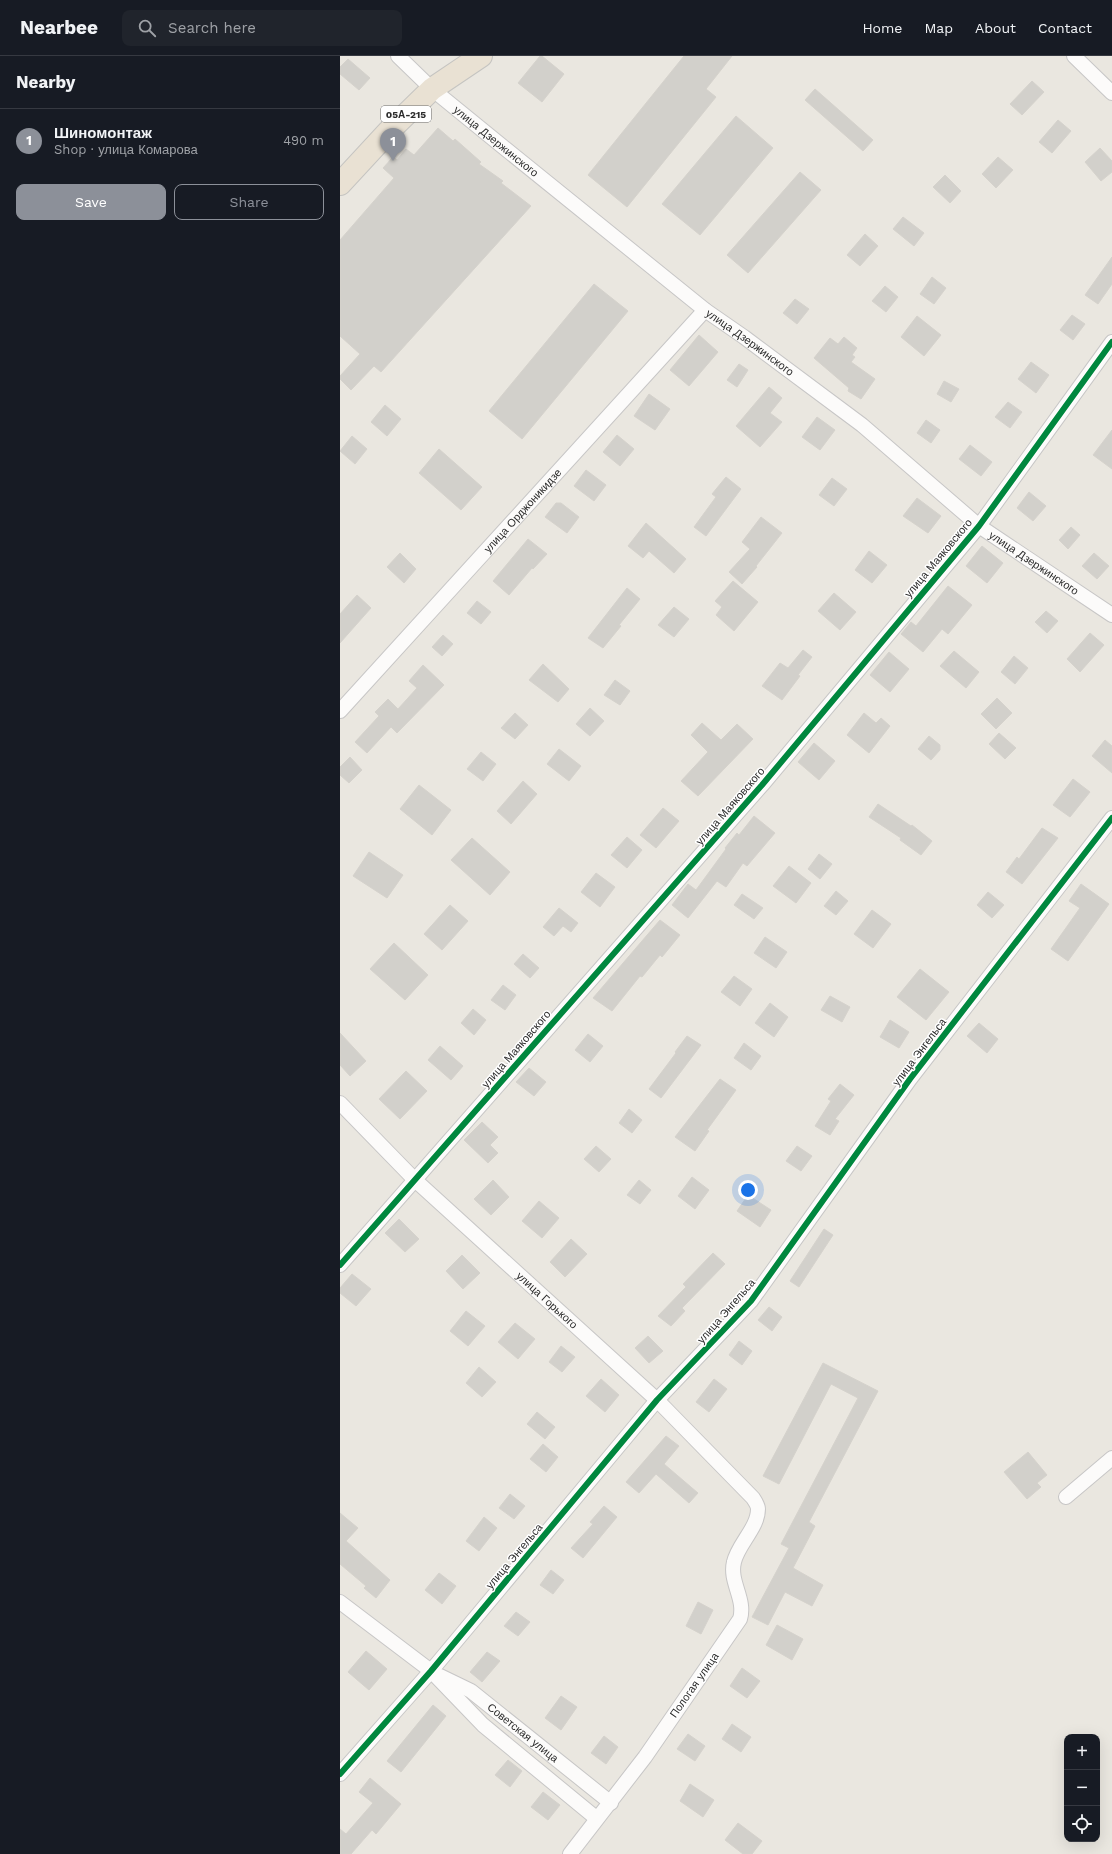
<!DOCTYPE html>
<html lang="en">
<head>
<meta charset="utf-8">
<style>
  body { margin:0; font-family:"Work Sans",sans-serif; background:#20242c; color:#f1f3f6 }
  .controls { position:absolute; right:12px; bottom:12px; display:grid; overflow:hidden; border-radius:8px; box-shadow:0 4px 16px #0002 }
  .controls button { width:36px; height:36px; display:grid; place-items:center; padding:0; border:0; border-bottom:1px solid #363941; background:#171b24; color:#f1f3f6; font:20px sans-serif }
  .you { position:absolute; left:408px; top:1134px; width:14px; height:14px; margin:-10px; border:3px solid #fff; border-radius:50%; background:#1a73e8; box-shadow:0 0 0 6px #1a73e833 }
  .badge { display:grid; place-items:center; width:26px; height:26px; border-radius:50%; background:#8c9099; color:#fff; font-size:13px; font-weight:700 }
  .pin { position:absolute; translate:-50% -33px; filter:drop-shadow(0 1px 2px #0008) }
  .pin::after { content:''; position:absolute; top:21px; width:14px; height:12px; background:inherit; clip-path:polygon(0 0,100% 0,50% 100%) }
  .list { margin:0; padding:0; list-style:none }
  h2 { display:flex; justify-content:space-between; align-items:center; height:52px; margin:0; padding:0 16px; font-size:17px }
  h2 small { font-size:13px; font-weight:400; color:#9ea1a6 }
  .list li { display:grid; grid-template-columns:26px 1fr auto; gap:12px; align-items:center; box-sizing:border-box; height:64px; padding:0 16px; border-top:1px solid #363941 }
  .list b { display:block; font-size:15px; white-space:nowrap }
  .list p { margin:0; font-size:13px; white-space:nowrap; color:#9ea1a6 }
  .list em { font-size:13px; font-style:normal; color:#9ea1a6 }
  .actions { display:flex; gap:8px; padding:12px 16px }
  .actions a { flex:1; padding:9px 0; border:1px solid #8c9099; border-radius:8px; text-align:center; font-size:14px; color:#8c9099 }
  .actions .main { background:#8c9099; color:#fff }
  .icon { flex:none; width:22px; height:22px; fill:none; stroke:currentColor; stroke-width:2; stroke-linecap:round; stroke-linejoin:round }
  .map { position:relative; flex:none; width:772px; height:1798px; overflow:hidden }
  header { display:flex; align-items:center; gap:24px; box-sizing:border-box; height:56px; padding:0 20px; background:#171b24; border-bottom:1px solid #363941 }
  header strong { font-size:19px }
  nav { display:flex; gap:22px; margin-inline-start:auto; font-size:14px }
  .search { width:280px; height:36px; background:#20242c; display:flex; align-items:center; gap:10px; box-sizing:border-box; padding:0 14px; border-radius:8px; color:#9ea1a6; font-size:15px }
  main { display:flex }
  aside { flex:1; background:#171b24 }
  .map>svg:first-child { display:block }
</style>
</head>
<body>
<header>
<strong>Nearbee</strong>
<div class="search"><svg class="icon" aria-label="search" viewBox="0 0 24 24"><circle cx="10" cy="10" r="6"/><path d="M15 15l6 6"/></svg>Search here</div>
<nav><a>Home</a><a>Map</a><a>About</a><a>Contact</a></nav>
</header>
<main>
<aside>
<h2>Nearby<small></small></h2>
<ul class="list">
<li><span class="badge">1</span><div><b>Шиномонтаж</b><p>Shop · улица Комарова</p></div><em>490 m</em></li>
</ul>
<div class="actions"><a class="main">Save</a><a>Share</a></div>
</aside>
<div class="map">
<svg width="772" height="1798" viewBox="0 0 772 1798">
  <rect width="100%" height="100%" fill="#eae7e0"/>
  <g fill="#d2d0cb" stroke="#d5d2cc">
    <path d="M 200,0 L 202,0 L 224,18 L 202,46 L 178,27 Z"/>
    <path d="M 344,0 L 392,0 L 366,33 L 376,41 L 287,151 L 248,119 Z"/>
    <path d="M 8,3 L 30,22 L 19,34 L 0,18 L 0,11 Z"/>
    <path d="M 692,25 L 704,36 L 682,59 L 670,48 Z"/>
    <path d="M 475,33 L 533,84 L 523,95 L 465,44 Z"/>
    <path d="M 396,60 L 433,92 L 360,179 L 322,148 Z"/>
    <path d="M 718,64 L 731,75 L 712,97 L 699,86 Z"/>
    <path d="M 98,72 L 113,85 L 115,83 L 141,106 L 139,108 L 163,125 L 161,127 L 191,150 L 41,316 L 34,310 L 11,334 L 0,323 L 0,320 L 20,298 L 0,280 L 0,184 L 54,122 L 43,112 L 53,101 L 57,104 L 66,93 L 74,99 Z"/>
    <path d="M 760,92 L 772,105 L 772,116 L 761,125 L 745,106 Z"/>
    <path d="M 658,101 L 673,114 L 656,132 L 642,118 Z"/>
    <path d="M 460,116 L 481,134 L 408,217 L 387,199 Z"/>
    <path d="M 605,119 L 621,135 L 610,147 L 593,131 Z"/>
    <path d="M 563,161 L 584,177 L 574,190 L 553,173 Z"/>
    <path d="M 525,178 L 538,190 L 520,210 L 507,199 Z"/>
    <path d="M 772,201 L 772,228 L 758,248 L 745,239 Z"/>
    <path d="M 592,221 L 606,232 L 594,248 L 580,238 Z"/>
    <path d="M 254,228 L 288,255 L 182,383 L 149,355 Z"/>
    <path d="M 545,230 L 558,241 L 546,256 L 532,245 Z"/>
    <path d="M 455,243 L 469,253 L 457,268 L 443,257 Z"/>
    <path d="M 732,259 L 745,268 L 733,284 L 720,274 Z"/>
    <path d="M 577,260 L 601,279 L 584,300 L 561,281 Z"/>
    <path d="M 359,279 L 378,296 L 349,330 L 330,314 Z"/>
    <path d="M 504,281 L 517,292 L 512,299 L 515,301 L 511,306 L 535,323 L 521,343 L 508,335 L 509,332 L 474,302 L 490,282 L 498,288 Z"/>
    <path d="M 691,306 L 709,319 L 696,337 L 678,323 Z"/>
    <path d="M 399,308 L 408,314 L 397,331 L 387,324 Z"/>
    <path d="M 604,325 L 619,333 L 611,346 L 597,338 Z"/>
    <path d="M 429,331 L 442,342 L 430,357 L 442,366 L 420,391 L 396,370 Z"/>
    <path d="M 309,338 L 330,353 L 315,374 L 294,360 Z"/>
    <path d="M 668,346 L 682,356 L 670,372 L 655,361 Z"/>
    <path d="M 45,349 L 61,363 L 47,380 L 31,366 Z"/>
    <path d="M 477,361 L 495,374 L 480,394 L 462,381 Z"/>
    <path d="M 586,364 L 600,374 L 591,387 L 577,377 Z"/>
    <path d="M 772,374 L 772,413 L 753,399 Z"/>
    <path d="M 277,379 L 294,393 L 280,410 L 263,396 Z"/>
    <path d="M 12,380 L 27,393 L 15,408 L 0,395 Z"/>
    <path d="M 630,389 L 652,406 L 641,420 L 619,403 Z"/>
    <path d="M 99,393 L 142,431 L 121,454 L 79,417 Z"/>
    <path d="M 246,414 L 266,429 L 254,445 L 234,430 Z"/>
    <path d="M 386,421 L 401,433 L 366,480 L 354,471 L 376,441 L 372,438 Z"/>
    <path d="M 492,422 L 507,433 L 494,450 L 479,439 Z"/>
    <path d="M 689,436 L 706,450 L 693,465 L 677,452 Z"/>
    <path d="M 577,442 L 601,460 L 588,477 L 563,460 Z"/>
    <path d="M 216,447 L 221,447 L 239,461 L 227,477 L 205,461 Z"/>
    <path d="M 421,461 L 442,477 L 416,510 L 417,511 L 402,528 L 389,516 L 410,493 L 402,486 Z"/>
    <path d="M 306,467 L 346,503 L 334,517 L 309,495 L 303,502 L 288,490 Z"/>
    <path d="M 731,471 L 740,479 L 728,493 L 719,484 Z"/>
    <path d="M 188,483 L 207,498 L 193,513 L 192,512 L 169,539 L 153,525 Z"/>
    <path d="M 642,490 L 663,507 L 647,527 L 626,510 Z"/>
    <path d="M 529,495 L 547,509 L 532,527 L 515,514 Z"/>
    <path d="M 60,497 L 76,513 L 64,527 L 47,511 Z"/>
    <path d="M 754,497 L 769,510 L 757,523 L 742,510 Z"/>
    <path d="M 393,525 L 418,546 L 394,575 L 376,559 L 382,551 L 375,545 Z"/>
    <path d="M 608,530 L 632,549 L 608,578 L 602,573 L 583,596 L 561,578 L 571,566 L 576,570 Z"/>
    <path d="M 287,532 L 300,543 L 279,569 L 281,570 L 263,592 L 248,582 Z"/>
    <path d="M 494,537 L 516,556 L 500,574 L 478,555 Z"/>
    <path d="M 17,539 L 31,552 L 0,587 L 0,558 Z"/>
    <path d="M 137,545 L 151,556 L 141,568 L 127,557 Z"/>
    <path d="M 334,551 L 349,563 L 334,581 L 318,569 Z"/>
    <path d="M 706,555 L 718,565 L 707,577 L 695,566 Z"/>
    <path d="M 750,577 L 764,589 L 740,616 L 727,603 Z"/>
    <path d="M 103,579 L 113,588 L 102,600 L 92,591 Z"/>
    <path d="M 463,594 L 472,601 L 458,619 L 460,620 L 442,644 L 422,630 L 440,607 L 448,612 Z"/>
    <path d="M 614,595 L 639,616 L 626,632 L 600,610 Z"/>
    <path d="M 549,596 L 569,613 L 550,636 L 530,619 Z"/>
    <path d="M 674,600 L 688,612 L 675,628 L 661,616 Z"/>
    <path d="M 203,608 L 229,633 L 218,646 L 189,624 Z"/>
    <path d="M 83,609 L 104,629 L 57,677 L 51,671 L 27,697 L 15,686 L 39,660 L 35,656 L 48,643 L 58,653 L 77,632 L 69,625 Z"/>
    <path d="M 275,624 L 290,635 L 280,649 L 264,639 Z"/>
    <path d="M 657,642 L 672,657 L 656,673 L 641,658 Z"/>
    <path d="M 250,652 L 264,665 L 250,680 L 236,668 Z"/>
    <path d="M 175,657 L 188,669 L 175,683 L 161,672 Z"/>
    <path d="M 524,657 L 536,667 L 541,662 L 550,670 L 529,697 L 507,679 Z"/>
    <path d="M 362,667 L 381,684 L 397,668 L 413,683 L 358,740 L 341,725 L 368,696 L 351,679 Z"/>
    <path d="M 659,677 L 676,692 L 665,703 L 649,688 Z"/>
    <path d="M 589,680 L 600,689 L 600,694 L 591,704 L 578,693 Z"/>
    <path d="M 765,684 L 772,690 L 772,717 L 752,700 Z"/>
    <path d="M 474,687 L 495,705 L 479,724 L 458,706 Z"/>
    <path d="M 219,693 L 241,710 L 229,725 L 207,708 Z"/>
    <path d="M 141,696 L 156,708 L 143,725 L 127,713 Z"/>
    <path d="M 10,701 L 22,714 L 9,727 L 0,719 L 0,711 Z"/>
    <path d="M 733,723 L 750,736 L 730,761 L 713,749 Z"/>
    <path d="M 183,725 L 197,738 L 171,768 L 157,755 Z"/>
    <path d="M 79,729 L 111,754 L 92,779 L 60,753 Z"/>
    <path d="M 538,748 L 571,770 L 572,769 L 592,785 L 581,799 L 560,784 L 561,782 L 529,761 Z"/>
    <path d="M 323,752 L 339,765 L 316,792 L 300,779 Z"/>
    <path d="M 414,760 L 435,777 L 407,810 L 403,807 L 386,831 L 377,825 L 348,862 L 332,849 L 348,828 L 356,834 L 386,793 L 385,792 L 397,777 L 399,779 Z"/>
    <path d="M 702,772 L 718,782 L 682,828 L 666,816 L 677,801 L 679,803 Z"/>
    <path d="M 287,781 L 302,794 L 287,812 L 271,799 Z"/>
    <path d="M 132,782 L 170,816 L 150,839 L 111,804 Z"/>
    <path d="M 29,796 L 63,819 L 47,842 L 13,820 Z"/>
    <path d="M 479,798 L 492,808 L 480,823 L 468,813 Z"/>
    <path d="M 449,810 L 471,827 L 456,847 L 433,830 Z"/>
    <path d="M 256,817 L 275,831 L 260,851 L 241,836 Z"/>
    <path d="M 741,828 L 769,848 L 728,905 L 711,893 L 740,852 L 729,845 Z"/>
    <path d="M 496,835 L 508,845 L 496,859 L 484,850 Z"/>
    <path d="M 648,836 L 664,849 L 652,862 L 637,849 Z"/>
    <path d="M 402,838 L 423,852 L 414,863 L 394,849 Z"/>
    <path d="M 110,849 L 128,865 L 102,894 L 84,878 Z"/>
    <path d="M 219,852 L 238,867 L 231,876 L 223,870 L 214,880 L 203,871 Z"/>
    <path d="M 532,854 L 551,868 L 533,892 L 514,878 Z"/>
    <path d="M 320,864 L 340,879 L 322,901 L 320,899 L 302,921 L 300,920 L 272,955 L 253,942 Z"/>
    <path d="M 425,881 L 447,896 L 436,912 L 414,897 Z"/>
    <path d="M 54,887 L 88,919 L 65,944 L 30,913 Z"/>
    <path d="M 183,898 L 199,912 L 190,922 L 174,908 Z"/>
    <path d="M 580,913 L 609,936 L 586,964 L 557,941 Z"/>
    <path d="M 394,920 L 412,933 L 400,950 L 381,936 Z"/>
    <path d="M 163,929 L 176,939 L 165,954 L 151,944 Z"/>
    <path d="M 490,940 L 510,951 L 502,966 L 481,954 Z"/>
    <path d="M 430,947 L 448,961 L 434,981 L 415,967 Z"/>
    <path d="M 133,953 L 146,964 L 134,979 L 121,967 Z"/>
    <path d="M 550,964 L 569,976 L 559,992 L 540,981 Z"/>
    <path d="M 639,967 L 658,983 L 647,997 L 627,980 Z"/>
    <path d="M 0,977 L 26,1005 L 10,1020 L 0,1009 Z"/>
    <path d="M 248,978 L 263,990 L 250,1006 L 235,994 Z"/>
    <path d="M 347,980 L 361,989 L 321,1042 L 309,1033 L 336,997 L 335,996 Z"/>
    <path d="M 404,987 L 421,1000 L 411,1014 L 394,1002 Z"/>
    <path d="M 100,990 L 123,1010 L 111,1024 L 88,1004 Z"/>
    <path d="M 189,1012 L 206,1026 L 194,1040 L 176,1026 Z"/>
    <path d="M 66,1015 L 87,1035 L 60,1063 L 39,1043 Z"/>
    <path d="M 380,1023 L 396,1034 L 367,1074 L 369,1075 L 355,1095 L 335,1081 Z"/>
    <path d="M 500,1028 L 514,1039 L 495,1063 L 499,1065 L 490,1079 L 475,1070 L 491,1045 L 488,1043 Z"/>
    <path d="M 289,1053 L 302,1064 L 292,1077 L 279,1067 Z"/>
    <path d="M 142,1066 L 158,1081 L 150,1089 L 158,1097 L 148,1107 L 124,1084 Z"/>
    <path d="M 256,1090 L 271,1103 L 259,1116 L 244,1103 Z"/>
    <path d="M 457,1090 L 472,1100 L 461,1115 L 446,1105 Z"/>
    <path d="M 352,1121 L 369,1134 L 355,1153 L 338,1140 Z"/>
    <path d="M 153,1124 L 169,1141 L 151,1159 L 134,1143 Z"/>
    <path d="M 299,1124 L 311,1134 L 300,1148 L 287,1139 Z"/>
    <path d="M 408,1139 L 431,1154 L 420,1171 L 397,1155 Z"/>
    <path d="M 199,1145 L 219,1162 L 202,1182 L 182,1165 Z"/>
    <path d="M 59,1163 L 79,1183 L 65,1196 L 45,1177 Z"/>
    <path d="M 484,1173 L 493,1179 L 459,1231 L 450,1225 Z"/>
    <path d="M 231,1183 L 247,1198 L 225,1221 L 210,1206 Z"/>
    <path d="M 373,1197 L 385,1208 L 342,1252 L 345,1255 L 331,1270 L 318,1260 L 346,1231 L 343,1228 Z"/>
    <path d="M 122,1199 L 140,1217 L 123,1233 L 106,1215 Z"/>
    <path d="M 12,1218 L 31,1233 L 16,1250 L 0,1237 L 0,1232 Z"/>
    <path d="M 429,1251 L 442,1261 L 432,1275 L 418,1264 Z"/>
    <path d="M 126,1255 L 145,1270 L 128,1290 L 110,1275 Z"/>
    <path d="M 175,1267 L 195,1283 L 178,1303 L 158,1286 Z"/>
    <path d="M 308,1280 L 323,1295 L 309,1307 L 295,1292 Z"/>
    <path d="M 399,1285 L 412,1295 L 402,1309 L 389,1299 Z"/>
    <path d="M 221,1290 L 235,1301 L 222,1316 L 209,1306 Z"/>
    <path d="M 483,1307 L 538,1335 L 469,1466 L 475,1470 L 453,1512 L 483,1529 L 472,1550 L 445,1536 L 428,1569 L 412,1561 L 449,1492 L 441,1488 L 518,1342 L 491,1328 L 439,1428 L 423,1420 Z"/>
    <path d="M 139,1311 L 156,1326 L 142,1341 L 126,1327 Z"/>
    <path d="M 261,1323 L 279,1339 L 265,1356 L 246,1340 Z"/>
    <path d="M 374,1323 L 387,1333 L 369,1356 L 356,1346 Z"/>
    <path d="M 197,1356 L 215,1371 L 205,1383 L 187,1368 Z"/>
    <path d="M 326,1380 L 339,1390 L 324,1408 L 358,1437 L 349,1447 L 316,1418 L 299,1437 L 286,1426 Z"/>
    <path d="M 203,1388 L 218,1401 L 206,1416 L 190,1403 Z"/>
    <path d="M 688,1396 L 707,1419 L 697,1427 L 701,1431 L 687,1443 L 664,1416 Z"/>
    <path d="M 170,1438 L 185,1450 L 174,1463 L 159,1452 Z"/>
    <path d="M 264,1450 L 277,1461 L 243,1502 L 231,1492 L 253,1468 L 250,1466 Z"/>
    <path d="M 0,1457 L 18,1472 L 6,1485 L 50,1524 L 36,1542 L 24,1532 L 26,1530 L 0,1508 Z"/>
    <path d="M 144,1461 L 157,1472 L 139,1495 L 126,1485 Z"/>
    <path d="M 211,1514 L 224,1524 L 213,1538 L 200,1529 Z"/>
    <path d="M 99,1517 L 116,1530 L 102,1548 L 85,1534 Z"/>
    <path d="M 358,1546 L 373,1554 L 361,1578 L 346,1570 Z"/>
    <path d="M 176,1556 L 190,1566 L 178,1580 L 164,1570 Z"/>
    <path d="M 437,1569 L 463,1583 L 452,1604 L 426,1589 Z"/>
    <path d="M 26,1595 L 47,1613 L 29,1634 L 8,1616 Z"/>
    <path d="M 147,1596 L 160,1605 L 142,1626 L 130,1616 Z"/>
    <path d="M 402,1612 L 420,1625 L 407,1642 L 390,1630 Z"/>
    <path d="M 221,1640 L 237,1651 L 221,1674 L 205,1662 Z"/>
    <path d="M 93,1649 L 106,1660 L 61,1716 L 47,1705 Z"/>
    <path d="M 392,1668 L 411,1681 L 401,1696 L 382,1683 Z"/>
    <path d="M 348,1678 L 365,1690 L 355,1705 L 337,1693 Z"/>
    <path d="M 264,1680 L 278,1691 L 266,1708 L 251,1697 Z"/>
    <path d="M 168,1704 L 182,1715 L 170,1731 L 155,1719 Z"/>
    <path d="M 30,1722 L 61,1748 L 36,1778 L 32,1774 L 11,1798 L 0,1798 L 0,1773 L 6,1778 L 33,1747 L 19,1736 Z"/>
    <path d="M 350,1728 L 374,1744 L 363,1761 L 340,1745 Z"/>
    <path d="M 203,1736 L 220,1749 L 208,1764 L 191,1751 Z"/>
    <path d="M 398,1767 L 422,1785 L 412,1798 L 403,1798 L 385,1784 Z"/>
  </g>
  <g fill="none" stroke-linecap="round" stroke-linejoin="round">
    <g stroke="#c7c6c6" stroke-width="16">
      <g id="street">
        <path id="s1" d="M 58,0 L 92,33 L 162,90 L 365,254 L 404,281 L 522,369 L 639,470 L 772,559"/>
        <path d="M 734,0 L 772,37"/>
        <path id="s2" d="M 0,655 L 365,254"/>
        <path id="s3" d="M 0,1047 L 75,1124 L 317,1344 L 413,1442 C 415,1445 418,1450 418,1453 C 418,1472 398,1488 394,1506 C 389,1526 406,1543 400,1563 L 305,1701 L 230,1798"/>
        <path d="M 0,1209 L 422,729 L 639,470 L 772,286"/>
        <path d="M 726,1441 L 772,1402"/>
        <path d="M 0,1546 L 91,1615 L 143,1669 L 256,1762"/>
        <path id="s4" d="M 100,1620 L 131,1635 L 271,1747"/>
        <path d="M 0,1718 L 91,1615 L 317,1344 L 411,1245 L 570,1023 L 772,762"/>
      </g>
    </g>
    <g stroke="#c5c4c1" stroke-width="24">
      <path id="highway" d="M 0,128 L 49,75 L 92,33 L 141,0"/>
    </g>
    <use href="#street" stroke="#fcfbfa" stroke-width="14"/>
    <use href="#highway" stroke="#e9e1d3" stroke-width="22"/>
    <g stroke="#fff" stroke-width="8">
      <g id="cycleway">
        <path d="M 0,1209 L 422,729 L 639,470 L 772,286"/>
        <path d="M 0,1718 L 91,1615 L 317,1344 L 411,1245 L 570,1023 L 772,762"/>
      </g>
    </g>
    <use href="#cycleway" stroke="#00873e" stroke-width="6"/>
  </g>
  <g text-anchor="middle" stroke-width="3" stroke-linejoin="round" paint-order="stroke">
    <rect fill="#fff" stroke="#6b6b6b" stroke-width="1" x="41" y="50" width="50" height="16" rx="3"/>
    <g font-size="10" font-weight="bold" fill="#2b2b2b">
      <text x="66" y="62">05А-215</text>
    </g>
    <g font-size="11" fill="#2b2b2b" stroke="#fff">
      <text dy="4" stroke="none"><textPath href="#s1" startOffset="130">улица Дзержинского</textPath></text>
      <text dy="4" stroke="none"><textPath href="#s1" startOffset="454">улица Дзержинского</textPath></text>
      <text dy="4" stroke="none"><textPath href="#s2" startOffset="271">улица Орджоникидзе</textPath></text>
      <text transform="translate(598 502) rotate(-50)" y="4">улица Маяковского</text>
      <text dy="4" stroke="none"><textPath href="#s1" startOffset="814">улица Дзержинского</textPath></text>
      <text transform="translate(390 750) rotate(-49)" y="4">улица Маяковского</text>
      <text transform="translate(176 993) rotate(-49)" y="4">улица Маяковского</text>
      <text transform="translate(579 996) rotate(-53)" y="4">улица Энгельса</text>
      <text dy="4" stroke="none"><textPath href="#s3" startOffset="286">улица Горького</textPath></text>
      <text transform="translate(386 1255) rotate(-49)" y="4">улица Энгельса</text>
      <text transform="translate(174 1500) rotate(-50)" y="4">улица Энгельса</text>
      <text transform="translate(354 1629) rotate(-55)" y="4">Пологая улица</text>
      <text dy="4" stroke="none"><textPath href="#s4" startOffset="101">Советская улица</textPath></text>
    </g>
  </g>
</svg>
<div class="controls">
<button>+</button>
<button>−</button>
<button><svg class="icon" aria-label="locate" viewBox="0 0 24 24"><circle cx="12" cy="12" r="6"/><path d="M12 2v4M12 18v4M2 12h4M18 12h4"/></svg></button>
</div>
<div class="you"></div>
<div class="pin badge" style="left:53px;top:105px">1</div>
</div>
</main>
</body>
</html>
